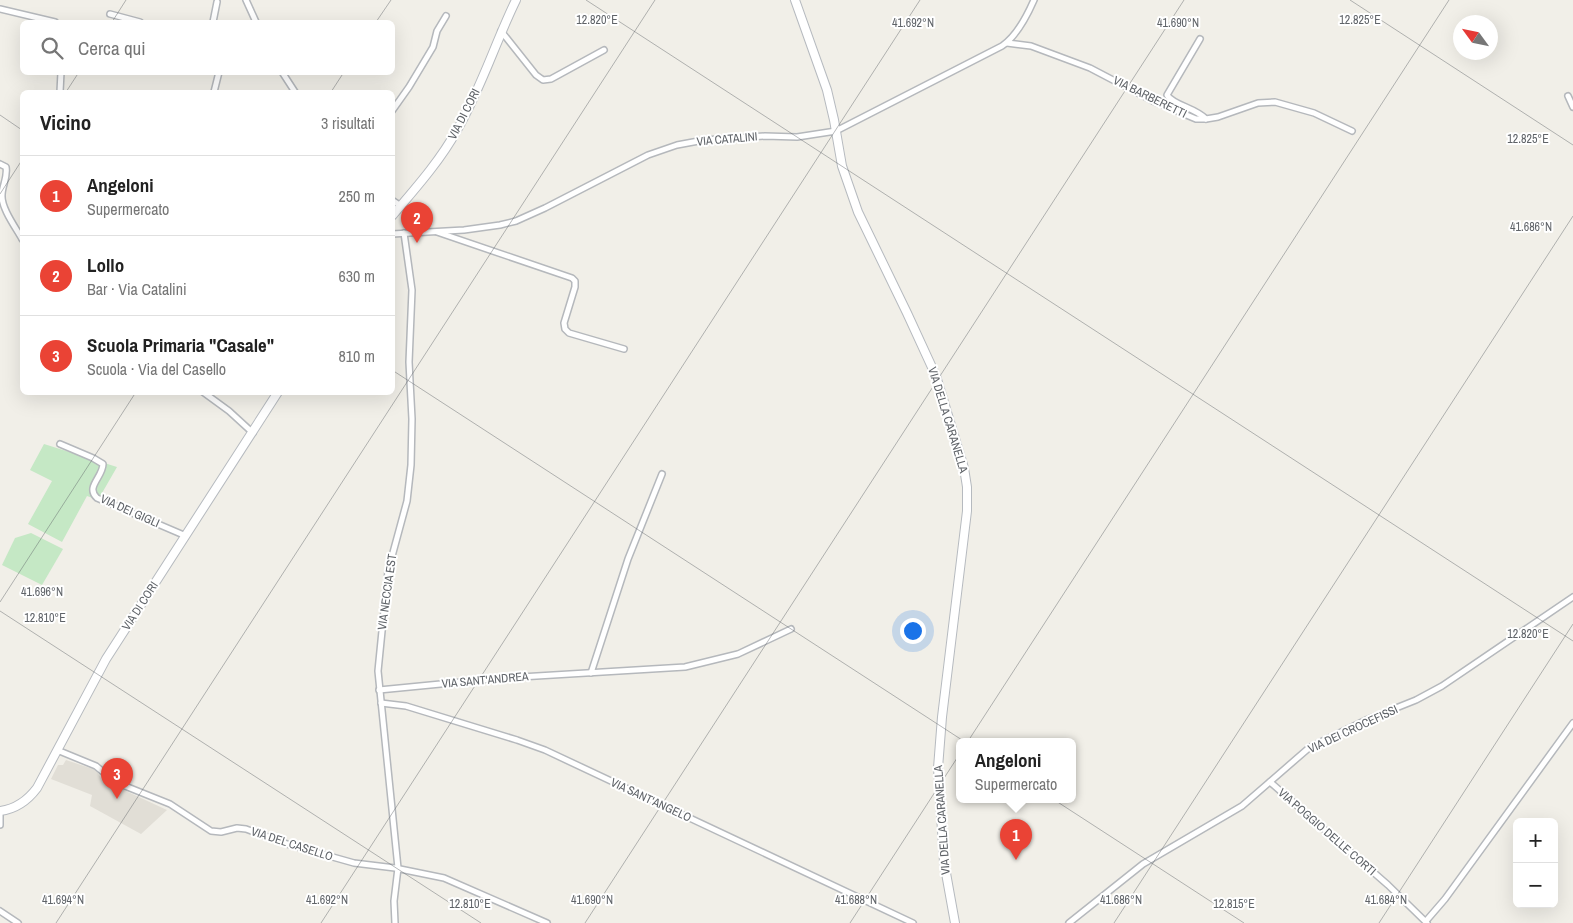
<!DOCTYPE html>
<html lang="it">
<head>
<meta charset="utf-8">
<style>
  body { margin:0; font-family:"Archivo Narrow",sans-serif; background:#f2f2f2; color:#222 }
  .controls { position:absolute; right:15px; bottom:15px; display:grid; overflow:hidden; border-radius:8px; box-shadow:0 5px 20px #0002 }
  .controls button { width:45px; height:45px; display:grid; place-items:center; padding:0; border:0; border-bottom:1px solid #e0e0e0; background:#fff; color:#222; font:25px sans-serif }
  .compass { position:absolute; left:1453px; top:15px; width:45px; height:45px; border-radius:50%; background:#fff; box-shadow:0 5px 20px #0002; rotate:303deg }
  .you { position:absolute; left:912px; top:630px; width:18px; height:18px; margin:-12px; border:4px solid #fff; border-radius:50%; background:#1a73e8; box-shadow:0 0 0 8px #1a73e833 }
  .badge { display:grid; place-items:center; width:32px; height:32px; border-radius:50%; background:#ea4335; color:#fff; font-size:16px; font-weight:700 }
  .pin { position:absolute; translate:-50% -41px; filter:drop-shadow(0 1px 2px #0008) }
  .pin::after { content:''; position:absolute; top:26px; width:18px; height:15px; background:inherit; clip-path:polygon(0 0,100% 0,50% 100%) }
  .popup { position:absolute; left:956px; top:738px; width:120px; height:65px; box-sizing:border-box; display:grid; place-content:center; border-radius:8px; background:#fff; filter:drop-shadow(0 1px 4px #0005); font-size:16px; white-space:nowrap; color:#767676 }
  .popup b { font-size:19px; color:#222 }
  .popup::after { content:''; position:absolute; left:50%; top:100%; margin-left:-10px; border:10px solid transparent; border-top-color:#fff }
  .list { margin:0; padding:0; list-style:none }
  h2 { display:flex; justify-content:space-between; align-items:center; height:65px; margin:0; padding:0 20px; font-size:21px }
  h2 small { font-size:16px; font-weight:400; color:#767676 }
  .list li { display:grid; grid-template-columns:32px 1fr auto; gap:15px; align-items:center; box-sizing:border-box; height:80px; padding:0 20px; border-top:1px solid #e0e0e0 }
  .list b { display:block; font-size:19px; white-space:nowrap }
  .list p { margin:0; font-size:16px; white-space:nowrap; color:#767676 }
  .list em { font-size:16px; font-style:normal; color:#767676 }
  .icon { flex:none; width:28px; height:28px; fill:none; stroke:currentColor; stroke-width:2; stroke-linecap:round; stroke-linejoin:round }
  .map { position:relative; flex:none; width:1573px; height:923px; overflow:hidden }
  .search { position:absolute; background:#fff; box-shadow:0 5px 20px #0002; left:20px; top:20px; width:375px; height:55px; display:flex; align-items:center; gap:12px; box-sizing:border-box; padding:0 18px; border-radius:8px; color:#767676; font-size:19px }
  .panel { position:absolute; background:#fff; box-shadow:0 5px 20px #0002; left:20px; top:90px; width:375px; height:305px; border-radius:8px }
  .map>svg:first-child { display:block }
</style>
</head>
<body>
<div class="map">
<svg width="1573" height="923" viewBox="0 0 1573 923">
  <rect width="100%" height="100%" fill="#f1efe8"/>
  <path fill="#e1ded6" d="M 66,760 L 96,770 L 102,780 L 167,810 L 141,834 L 90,806 L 92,795 L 51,779 L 58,765 L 63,765 Z"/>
  <g fill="#c5e8c5">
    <path d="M 44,444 L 117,467 L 98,500 L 87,496 L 62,542 L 28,524 L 52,481 L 30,470 Z"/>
    <path d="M 31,533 L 63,549 L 42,585 L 2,565 L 15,538 Z"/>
  </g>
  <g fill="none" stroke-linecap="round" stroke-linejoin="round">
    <g stroke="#b5b8bc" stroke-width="8">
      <g id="minor">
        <path d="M 246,0 L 256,22"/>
        <path d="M 0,9 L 55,22"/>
        <path d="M 110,14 L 140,22"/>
        <path d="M 213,22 L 217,2"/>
        <path d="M 501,31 L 536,75 L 543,80 L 551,79 L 604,50"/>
        <path d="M 1200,39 L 1167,95 C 1173,105 1196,108 1206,119"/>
        <path d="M 1007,43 L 1031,46 L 1090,68 L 1153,101 L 1196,119 L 1206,119 L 1218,117 L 1258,103 L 1275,102 L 1314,113 L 1352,131"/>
        <path d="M 282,72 L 295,92"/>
        <path d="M 60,92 L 61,72"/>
        <path d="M 214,92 L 219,72"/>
        <path d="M 1568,96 L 1573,107"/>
        <path d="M 392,111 L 409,87 L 433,47 L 437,31 L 446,16"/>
        <path d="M 0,164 L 6,167 C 8,177 2,186 2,195 C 1,208 16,228 22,239"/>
        <path d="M 392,200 L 401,206"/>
        <path d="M 437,232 L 572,278 L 575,281 L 575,287 L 564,323 L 565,329 L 569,333 L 624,349"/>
        <path d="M 392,234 L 464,230 L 500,225 L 516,221 L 545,208 L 648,155 L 677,145 L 704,140 L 765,136 L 797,137 L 836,131 L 1002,46 C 1017,36 1027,16 1034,0"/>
        <path d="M 203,392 L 229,411 L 253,433"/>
        <path d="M 60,444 L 93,458 L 103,464 C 103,477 85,487 97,498 L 186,536"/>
        <path d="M 591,673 L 628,559 L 662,474"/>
        <path d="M 379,690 L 502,678 L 685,667 L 738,654 L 791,629"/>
        <path d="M 381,703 L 406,706 L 517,740 L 545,750 L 913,923"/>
        <path d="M 57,750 L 96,766 L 115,782 L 170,804 L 211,831 L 221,832 L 237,828 L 246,829 L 290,845 L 354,863 L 395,868 L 444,878 L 547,923"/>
        <path d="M 1270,782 L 1388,885 L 1427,923"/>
        <path d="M 0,814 L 0,825"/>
        <path d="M 0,911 L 18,923"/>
        <path d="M 1426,921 L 1445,899 L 1573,723"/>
        <path d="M 395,923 L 394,901 L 398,868 L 378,671 L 388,571 L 407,501 L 411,465 L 412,419 L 409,362 L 412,290 L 404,233"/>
        <path d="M 1069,923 L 1143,864 L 1242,806 L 1310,747 L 1366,720 L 1416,700 L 1442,686 L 1573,597"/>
      </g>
    </g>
    <g stroke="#b6babf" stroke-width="10">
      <g id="secondary">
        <path d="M 795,0 L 827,90 L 834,120 L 842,166 L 858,212 L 907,313 L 936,376 L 964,468 L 967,487 L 967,511 L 942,717 L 938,768 L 944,862 L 955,923"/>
        <path d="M 392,216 C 415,189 440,161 457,130 C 481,89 495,43 516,0"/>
        <path d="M 0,811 C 16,809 28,800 37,788 L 106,659 L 278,392"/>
      </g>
    </g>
    <use href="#minor" stroke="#fff" stroke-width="5"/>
    <use href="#secondary" stroke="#fff" stroke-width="8"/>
  </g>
  <path fill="none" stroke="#5f6368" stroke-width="1" stroke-opacity="0.45" d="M 586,0 L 1573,641M 1350,0 L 1573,145M 112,22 L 126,0M 376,22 L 391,0M 66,92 L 79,72M 331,92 L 344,72M 0,115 L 22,130M 0,194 L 22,160M 392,370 L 1244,923M 0,602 L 136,392M 0,611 L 481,923M 56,923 L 655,0M 321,923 L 920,0M 585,923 L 1184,0M 850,923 L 1449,0M 1114,923 L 1573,216M 1379,923 L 1573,624"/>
  <g text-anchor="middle" stroke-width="4" stroke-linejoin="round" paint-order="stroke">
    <g font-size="12" fill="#5f6368" stroke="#fff">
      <text transform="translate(1150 97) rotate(26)" y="4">VIA BARBERETTI</text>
      <text transform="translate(464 114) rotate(-63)" y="4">VIA DI CORI</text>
      <text transform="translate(727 139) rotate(-5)" y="4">VIA CATALINI</text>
      <text transform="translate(948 420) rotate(73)" y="4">VIA DELLA CARANELLA</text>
      <text transform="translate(130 511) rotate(24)" y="4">VIA DEI GIGLI</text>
      <text transform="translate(387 592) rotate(-82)" y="4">VIA NECCIA EST</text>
      <text transform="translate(140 606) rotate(-57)" y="4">VIA DI CORI</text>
      <text transform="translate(485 680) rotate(-5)" y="4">VIA SANT'ANDREA</text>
      <text transform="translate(1353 729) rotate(-25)" y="4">VIA DEI CROCEFISSI</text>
      <text transform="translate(651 800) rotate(25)" y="4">VIA SANT'ANGELO</text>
      <text transform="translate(942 820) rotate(-94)" y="4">VIA DELLA CARANELLA</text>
      <text transform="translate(1327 832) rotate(41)" y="4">VIA POGGIO DELLE CORTI</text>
      <text transform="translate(292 844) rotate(18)" y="4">VIA DEL CASELLO</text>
    </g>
  </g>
  <g font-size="12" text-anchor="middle" fill="#5f6368" stroke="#fff" stroke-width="4" stroke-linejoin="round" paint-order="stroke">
    <text x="1360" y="24">12.825°E</text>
    <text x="597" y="24">12.820°E</text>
    <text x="913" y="27">41.692°N</text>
    <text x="1178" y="27">41.690°N</text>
    <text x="1528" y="143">12.825°E</text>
    <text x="1531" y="231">41.686°N</text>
    <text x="42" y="596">41.696°N</text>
    <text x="45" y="622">12.810°E</text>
    <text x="1528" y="638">12.820°E</text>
    <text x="63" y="904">41.694°N</text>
    <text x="327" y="904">41.692°N</text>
    <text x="592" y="904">41.690°N</text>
    <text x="856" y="904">41.688°N</text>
    <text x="1121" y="904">41.686°N</text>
    <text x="1386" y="904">41.684°N</text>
    <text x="470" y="908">12.810°E</text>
    <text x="1234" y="908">12.815°E</text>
  </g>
</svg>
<div class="controls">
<button>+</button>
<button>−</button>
</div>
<svg class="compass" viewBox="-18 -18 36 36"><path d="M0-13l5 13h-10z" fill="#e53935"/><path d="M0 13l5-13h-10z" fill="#767676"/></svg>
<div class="you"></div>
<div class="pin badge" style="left:1016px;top:860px">1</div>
<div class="popup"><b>Angeloni</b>Supermercato</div>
<div class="pin badge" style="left:417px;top:243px">2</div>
<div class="pin badge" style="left:117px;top:799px">3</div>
<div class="search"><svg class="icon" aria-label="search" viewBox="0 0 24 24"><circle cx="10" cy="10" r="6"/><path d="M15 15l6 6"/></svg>Cerca qui</div>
<section class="panel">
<h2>Vicino<small>3 risultati</small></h2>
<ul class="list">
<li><span class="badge">1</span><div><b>Angeloni</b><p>Supermercato</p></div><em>250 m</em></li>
<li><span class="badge">2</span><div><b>Lollo</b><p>Bar · Via Catalini</p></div><em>630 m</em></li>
<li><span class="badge">3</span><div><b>Scuola Primaria &quot;Casale&quot;</b><p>Scuola · Via del Casello</p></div><em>810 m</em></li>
</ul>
</section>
</div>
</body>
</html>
